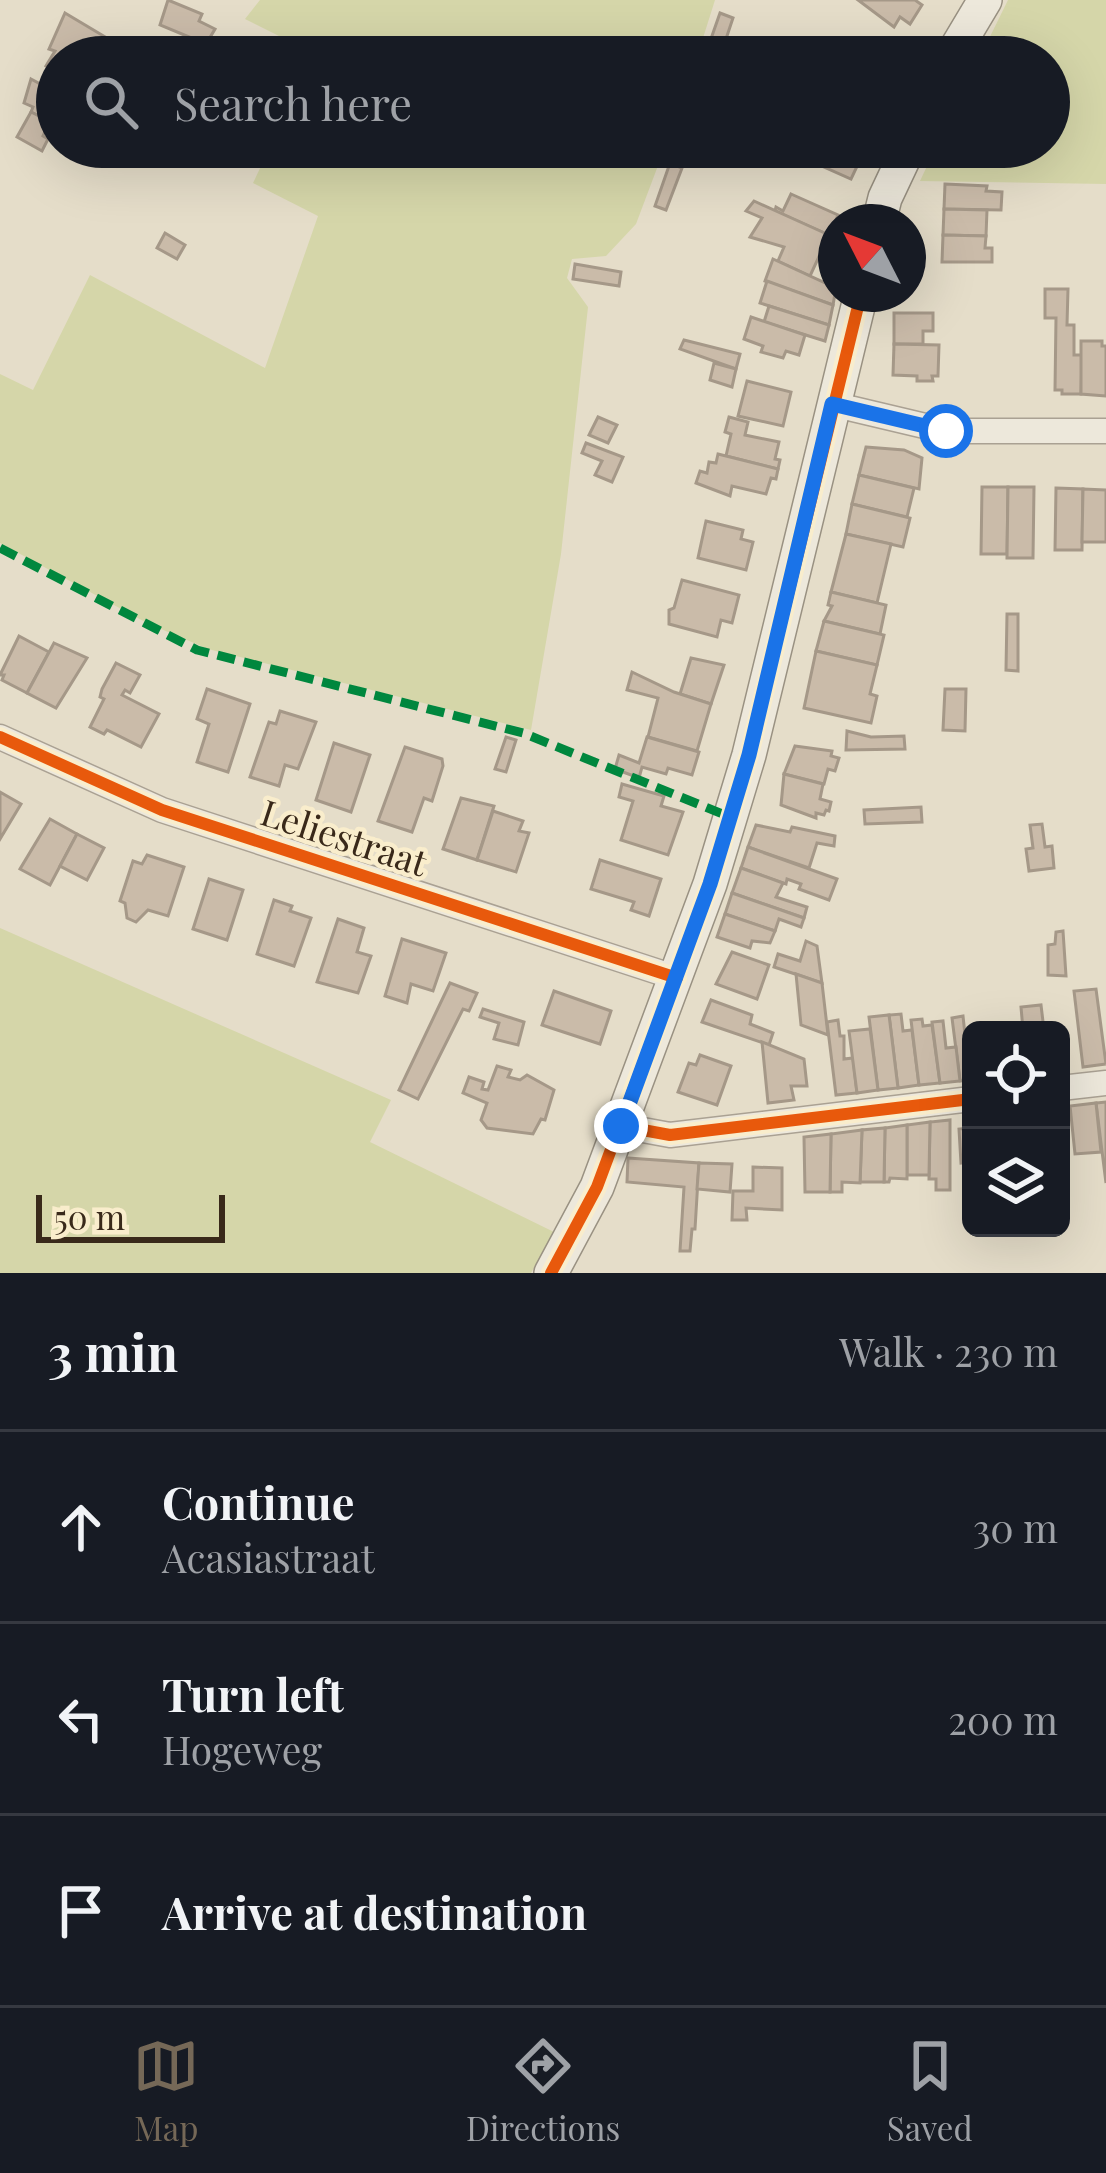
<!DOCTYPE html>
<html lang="en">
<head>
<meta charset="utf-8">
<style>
  body { margin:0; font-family:"Playfair Display",serif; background:#242831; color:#f1f3f6 }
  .controls { position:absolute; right:36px; bottom:36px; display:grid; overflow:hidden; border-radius:18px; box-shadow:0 12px 48px #0002 }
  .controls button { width:108px; height:108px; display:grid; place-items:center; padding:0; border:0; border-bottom:3px solid #363941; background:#171b24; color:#f1f3f6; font:60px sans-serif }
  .compass { position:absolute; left:818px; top:204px; width:108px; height:108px; border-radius:50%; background:#171b24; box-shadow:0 12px 48px #0002; rotate:312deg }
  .scale { position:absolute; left:36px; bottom:30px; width:189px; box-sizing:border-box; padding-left:12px; border:6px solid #39291a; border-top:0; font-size:33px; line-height:42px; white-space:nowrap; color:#39291a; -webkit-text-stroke:9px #f9edcc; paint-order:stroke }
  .stop { position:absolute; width:36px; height:36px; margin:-27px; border:9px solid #1a73e8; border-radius:50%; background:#fff }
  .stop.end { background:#1a73e8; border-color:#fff; box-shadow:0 3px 12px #0008 }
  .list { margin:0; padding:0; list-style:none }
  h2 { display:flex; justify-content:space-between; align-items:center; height:156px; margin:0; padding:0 48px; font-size:51px }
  h2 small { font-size:39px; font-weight:400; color:#9ea1a6 }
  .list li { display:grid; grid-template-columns:78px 1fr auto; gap:36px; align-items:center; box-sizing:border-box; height:192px; padding:0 48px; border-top:3px solid #363941 }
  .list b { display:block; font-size:45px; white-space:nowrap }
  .list p { margin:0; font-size:39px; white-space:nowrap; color:#9ea1a6 }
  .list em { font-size:39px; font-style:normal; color:#9ea1a6 }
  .icon { flex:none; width:66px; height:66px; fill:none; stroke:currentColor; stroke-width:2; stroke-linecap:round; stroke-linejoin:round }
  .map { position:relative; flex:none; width:1106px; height:1273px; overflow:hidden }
  .search { position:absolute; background:#171b24; box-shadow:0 12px 48px #0002; left:36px; right:36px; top:36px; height:132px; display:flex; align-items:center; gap:30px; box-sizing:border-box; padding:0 42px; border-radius:66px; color:#9ea1a6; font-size:45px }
  .sheet { height:732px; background:#171b24 }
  nav { display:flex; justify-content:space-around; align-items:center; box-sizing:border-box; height:168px; border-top:3px solid #363941; background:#171b24; font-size:33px; color:#9ea1a6 }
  nav a { display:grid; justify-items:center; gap:6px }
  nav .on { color:#756857 }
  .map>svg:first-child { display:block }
</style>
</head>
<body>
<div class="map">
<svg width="1106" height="1273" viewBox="0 0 1106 1273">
  <rect width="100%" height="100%" fill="#e5ddc9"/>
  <g fill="#d5d6a9">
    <path d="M 260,0 L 715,0 L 697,57 L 312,57 L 313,53 L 245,19 Z"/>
    <path d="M 1008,0 L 1106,0 L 1106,184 L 920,181 L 936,147 L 1049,147 L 1049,57 L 980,57 Z"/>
    <path d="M 270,147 L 665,147 L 636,224 L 606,256 L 572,259 L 567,278 L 588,307 L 561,554 L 531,730 L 208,649 L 147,623 L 0,543 L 0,374 L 33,390 L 90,275 L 265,368 L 318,216 L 253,183 Z"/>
    <path d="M 0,928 L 391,1100 L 370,1142 L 554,1232 L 531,1273 L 0,1273 Z"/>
  </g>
  <g fill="#cabba9" stroke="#a59888" stroke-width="3">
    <path d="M 168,0 L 202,14 L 199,21 L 215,29 L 206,44 L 160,25 Z"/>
    <path d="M 858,0 L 915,0 L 922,5 L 910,24 L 900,17 L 894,27 Z"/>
    <path d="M 65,13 L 112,41 L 104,57 L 57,57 L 57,72 L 46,66 L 55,51 L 49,49 Z"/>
    <path d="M 720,13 L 733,18 L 720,57 L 713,57 L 706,53 Z"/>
    <path d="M 31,79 L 57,93 L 57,125 L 31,112 L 33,107 L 24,103 Z"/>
    <path d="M 31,112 L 57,125 L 57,132 L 47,127 L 43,136 L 48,139 L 42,151 L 17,137 Z"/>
    <path d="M 788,147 L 837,147 L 861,158 L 851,179 L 786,150 Z"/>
    <path d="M 670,163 L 682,168 L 666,210 L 655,206 Z"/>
    <path d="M 945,184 L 987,186 L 986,191 L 1002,192 L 1001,210 L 944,209 Z"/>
    <path d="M 791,194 L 838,215 L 829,235 L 775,211 L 776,207 L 783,211 Z"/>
    <path d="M 754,201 L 829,235 L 826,250 L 822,250 L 810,276 L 778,261 L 784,247 L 750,237 L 762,218 L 746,211 Z"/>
    <path d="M 944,209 L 987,210 L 986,236 L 943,235 Z"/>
    <path d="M 165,233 L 185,245 L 177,259 L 157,248 Z"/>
    <path d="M 943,235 L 986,236 L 985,248 L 992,248 L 992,262 L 942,262 Z"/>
    <path d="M 773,259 L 836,288 L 833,305 L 765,281 Z"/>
    <path d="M 575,264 L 621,272 L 619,286 L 573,279 Z"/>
    <path d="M 767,281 L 833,305 L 829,325 L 760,303 Z"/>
    <path d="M 1045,289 L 1068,289 L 1067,325 L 1074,325 L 1074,355 L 1082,355 L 1081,394 L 1062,394 L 1062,390 L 1055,390 L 1056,318 L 1045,318 Z"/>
    <path d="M 769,306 L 829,325 L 825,341 L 764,322 Z"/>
    <path d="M 894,313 L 933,313 L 933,331 L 923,331 L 923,344 L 894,344 Z"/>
    <path d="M 751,317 L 805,335 L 799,355 L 786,351 L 783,358 L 761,352 L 763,346 L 744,339 Z"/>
    <path d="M 684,340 L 740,354 L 736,369 L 680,349 Z"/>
    <path d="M 1081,341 L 1102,341 L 1102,346 L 1106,346 L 1106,396 L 1081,394 Z"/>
    <path d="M 894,344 L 939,345 L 938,376 L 932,376 L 933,381 L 917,381 L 917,376 L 893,375 Z"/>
    <path d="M 714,363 L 736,369 L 732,387 L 710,380 Z"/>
    <path d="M 747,381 L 791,392 L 783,426 L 738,416 Z"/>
    <path d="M 598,417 L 617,425 L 608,443 L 589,435 Z"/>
    <path d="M 729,417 L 748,422 L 745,435 L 779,442 L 775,459 L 780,460 L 778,469 L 726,456 L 731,434 L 725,432 Z"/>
    <path d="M 586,443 L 623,457 L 612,482 L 595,475 L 602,461 L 582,453 Z"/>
    <path d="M 866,447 L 904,450 L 922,458 L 919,489 L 859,475 Z"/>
    <path d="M 718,454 L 778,469 L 776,479 L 771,478 L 766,494 L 732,486 L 730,496 L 696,483 L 700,471 L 707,473 L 709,462 L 716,463 Z"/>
    <path d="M 859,475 L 914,488 L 907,517 L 852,504 Z"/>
    <path d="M 982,487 L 1008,487 L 1007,554 L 981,554 Z"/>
    <path d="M 1008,487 L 1034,487 L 1033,558 L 1007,558 Z"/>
    <path d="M 1056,488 L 1083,489 L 1082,550 L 1055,550 Z"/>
    <path d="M 1083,489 L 1106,490 L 1106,542 L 1082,542 Z"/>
    <path d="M 852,504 L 910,518 L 903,547 L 846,534 Z"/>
    <path d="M 706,521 L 743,530 L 741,539 L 753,542 L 746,570 L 698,558 Z"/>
    <path d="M 846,534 L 891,544 L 877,603 L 831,592 Z"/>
    <path d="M 682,580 L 739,595 L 732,623 L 721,620 L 717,637 L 669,624 L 669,610 L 674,608 Z"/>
    <path d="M 831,592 L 886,605 L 880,634 L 824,621 L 832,606 L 828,605 Z"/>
    <path d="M 1007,614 L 1018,614 L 1018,671 L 1006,670 Z"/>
    <path d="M 824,621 L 884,635 L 877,665 L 816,651 Z"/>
    <path d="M 19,636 L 49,652 L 27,693 L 2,680 L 4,675 L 0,675 Z"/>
    <path d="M 54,643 L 87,658 L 56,708 L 27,693 Z"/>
    <path d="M 816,651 L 877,665 L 870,694 L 877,696 L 871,723 L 804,708 Z"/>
    <path d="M 691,658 L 724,665 L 711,704 L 680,694 Z"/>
    <path d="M 116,663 L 140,675 L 130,693 L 125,690 L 122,695 L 159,714 L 141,747 L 107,730 L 104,734 L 90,727 L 104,699 L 100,697 L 102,689 Z"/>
    <path d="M 632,672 L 674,692 L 711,704 L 697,751 L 648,737 L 658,698 L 627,690 Z"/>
    <path d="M 207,689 L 250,704 L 228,772 L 197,762 L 209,724 L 197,719 Z"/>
    <path d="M 945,689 L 966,689 L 965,731 L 943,730 Z"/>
    <path d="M 280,711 L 316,722 L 298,769 L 285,765 L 279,786 L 250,777 L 269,722 L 276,724 Z"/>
    <path d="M 847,731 L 871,737 L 904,736 L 905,749 L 846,750 Z"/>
    <path d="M 506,737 L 516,740 L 506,772 L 495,769 Z"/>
    <path d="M 647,737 L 699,752 L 692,775 L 668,768 L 666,774 L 642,767 L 639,778 L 615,769 L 619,755 L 639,763 Z"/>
    <path d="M 334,743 L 370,755 L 351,812 L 316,800 Z"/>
    <path d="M 795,746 L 832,751 L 831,756 L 839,758 L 835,771 L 828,769 L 824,784 L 784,774 Z"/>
    <path d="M 405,747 L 442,759 L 443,766 L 432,801 L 424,798 L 412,832 L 378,821 Z"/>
    <path d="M 784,774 L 823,784 L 820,799 L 831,802 L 829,811 L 826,810 L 824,815 L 816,813 L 816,818 L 781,805 Z"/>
    <path d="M 622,784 L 664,796 L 661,806 L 683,812 L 668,855 L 621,840 L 633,801 L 619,797 Z"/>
    <path d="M 0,792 L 21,804 L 0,839 Z"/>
    <path d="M 461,798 L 494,806 L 477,860 L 443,849 Z"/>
    <path d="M 921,807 L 922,822 L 865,824 L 864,810 Z"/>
    <path d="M 493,811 L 523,821 L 519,831 L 529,833 L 516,872 L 477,860 Z"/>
    <path d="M 50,819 L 77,834 L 50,885 L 20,869 Z"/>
    <path d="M 1042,824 L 1045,847 L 1052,846 L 1054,868 L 1029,871 L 1026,849 L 1033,848 L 1030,825 Z"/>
    <path d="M 756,825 L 790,832 L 792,827 L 835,836 L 834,846 L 817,843 L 809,868 L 748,847 Z"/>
    <path d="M 77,834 L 104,848 L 87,880 L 60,866 Z"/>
    <path d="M 748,847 L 837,879 L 829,900 L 799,889 L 801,884 L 787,879 L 786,884 L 741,868 Z"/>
    <path d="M 147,855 L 184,867 L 168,916 L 148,910 L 136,922 L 127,918 L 125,903 L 120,901 L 133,861 L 142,864 Z"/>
    <path d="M 600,860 L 661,879 L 649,916 L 631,910 L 634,902 L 591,889 Z"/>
    <path d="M 741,868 L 783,883 L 776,897 L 807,907 L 804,918 L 732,893 Z"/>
    <path d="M 209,879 L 243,890 L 227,940 L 193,929 Z"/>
    <path d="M 732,893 L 804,918 L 801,927 L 779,919 L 775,931 L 725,914 Z"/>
    <path d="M 274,900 L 292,906 L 290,911 L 311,918 L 294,966 L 257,954 Z"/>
    <path d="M 725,914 L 775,931 L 770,943 L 752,941 L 750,948 L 717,937 Z"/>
    <path d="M 338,919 L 364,928 L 357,952 L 371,956 L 358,993 L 317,982 Z"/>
    <path d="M 1063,931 L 1066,976 L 1048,975 L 1048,945 L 1055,944 L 1056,932 Z"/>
    <path d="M 402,939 L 446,953 L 433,991 L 411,984 L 407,1003 L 385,996 Z"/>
    <path d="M 806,941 L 817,946 L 822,983 L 774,967 L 778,954 L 800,961 Z"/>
    <path d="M 732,952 L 769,965 L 757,999 L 716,984 Z"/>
    <path d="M 796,974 L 822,983 L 828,1035 L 801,1025 Z"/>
    <path d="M 450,983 L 477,993 L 469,1011 L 463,1009 L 418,1099 L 399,1090 Z"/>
    <path d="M 1096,989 L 1106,1064 L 1083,1067 L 1074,991 Z"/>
    <path d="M 554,991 L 611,1011 L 600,1044 L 542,1025 Z"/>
    <path d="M 711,1000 L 752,1015 L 750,1024 L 773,1033 L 769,1045 L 702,1022 Z"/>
    <path d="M 1041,1005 L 1044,1030 L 1023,1030 L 1021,1007 Z"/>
    <path d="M 483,1009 L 524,1022 L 518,1045 L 494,1039 L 499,1023 L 480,1017 Z"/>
    <path d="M 901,1014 L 903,1031 L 912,1030 L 919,1085 L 898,1088 L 889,1015 Z"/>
    <path d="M 889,1015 L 898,1088 L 878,1090 L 869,1017 Z"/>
    <path d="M 963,1016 L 966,1044 L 971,1043 L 971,1080 L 960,1081 L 952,1018 Z"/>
    <path d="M 922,1019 L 923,1026 L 932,1025 L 940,1083 L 919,1085 L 911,1020 Z"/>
    <path d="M 838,1020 L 840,1036 L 844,1036 L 844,1059 L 853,1058 L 857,1093 L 836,1095 L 827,1022 Z"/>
    <path d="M 943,1021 L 946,1048 L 956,1047 L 960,1081 L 940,1083 L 932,1022 Z"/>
    <path d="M 870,1029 L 878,1090 L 857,1093 L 849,1031 Z"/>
    <path d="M 762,1042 L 804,1059 L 807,1086 L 791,1086 L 794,1100 L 768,1103 Z"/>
    <path d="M 700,1055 L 731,1066 L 717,1105 L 678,1092 L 689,1063 L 696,1065 Z"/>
    <path d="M 497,1066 L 511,1070 L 508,1077 L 520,1080 L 527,1075 L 554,1090 L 545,1120 L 541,1119 L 533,1134 L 487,1128 L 481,1120 L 487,1103 L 463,1093 L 469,1077 L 484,1082 L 482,1089 L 488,1090 Z"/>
    <path d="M 1106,1102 L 1106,1183 L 1096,1103 Z"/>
    <path d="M 1096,1103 L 1101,1152 L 1075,1154 L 1070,1106 Z"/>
    <path d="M 950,1120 L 950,1190 L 936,1190 L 936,1179 L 929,1179 L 930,1122 Z"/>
    <path d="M 930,1122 L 929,1175 L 907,1175 L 907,1125 Z"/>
    <path d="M 907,1125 L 907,1179 L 890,1178 L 889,1182 L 884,1182 L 885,1128 Z"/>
    <path d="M 885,1128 L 884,1182 L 860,1182 L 862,1130 Z"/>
    <path d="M 971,1128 L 971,1162 L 961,1163 L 959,1129 Z"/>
    <path d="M 862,1130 L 860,1183 L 842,1182 L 842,1192 L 830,1192 L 831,1134 Z"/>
    <path d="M 831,1134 L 830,1192 L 805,1192 L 804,1137 Z"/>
    <path d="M 628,1158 L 699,1163 L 695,1229 L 692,1229 L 690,1251 L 680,1251 L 684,1187 L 627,1182 Z"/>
    <path d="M 699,1163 L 732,1164 L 730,1192 L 697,1189 Z"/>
    <path d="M 753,1167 L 782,1168 L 782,1210 L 746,1208 L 747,1220 L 732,1220 L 733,1191 L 753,1191 Z"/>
  </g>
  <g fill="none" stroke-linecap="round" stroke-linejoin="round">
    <g stroke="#aaa193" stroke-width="27">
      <g id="street">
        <path d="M 832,404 L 946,431 L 1106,431"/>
        <path d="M 0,737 L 162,810 L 677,978"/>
        <path d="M 1061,1088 L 1106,1083"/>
        <path d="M 621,1126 L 670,1135 L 971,1099"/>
      </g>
    </g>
    <g stroke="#999182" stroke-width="36">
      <g id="secondary">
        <path d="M 951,57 L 985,0"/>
        <path d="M 879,222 L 885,198 L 909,147"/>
        <path d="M 551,1273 L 597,1187 L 710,884 L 749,755 L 861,294"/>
      </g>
    </g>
    <use href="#street" stroke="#ede8db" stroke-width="24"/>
    <use href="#secondary" stroke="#ede8db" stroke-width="33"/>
    <path stroke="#00873e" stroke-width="9" stroke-dasharray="18 9" stroke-linecap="butt" d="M 0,548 L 197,650 L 523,733 L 730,817"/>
    <g stroke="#f9edcc" stroke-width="20">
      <g id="cycleway">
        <path d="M 0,737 L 162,810 L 677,978"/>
        <path d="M 621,1126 L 670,1135 L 971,1099"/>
        <path d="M 551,1273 L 597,1187 L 710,884 L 749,755 L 861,294"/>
      </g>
    </g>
    <use href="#cycleway" stroke="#e8590c" stroke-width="12"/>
  </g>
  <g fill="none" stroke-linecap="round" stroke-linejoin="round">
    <path stroke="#1a73e8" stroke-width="15" d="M 621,1126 L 710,884 L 749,755 L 832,404 L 946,431"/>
  </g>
  <g text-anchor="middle" stroke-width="9" stroke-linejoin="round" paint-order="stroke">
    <g font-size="36" fill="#39291a" stroke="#f9edcc">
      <text transform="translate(344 838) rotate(18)" y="13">Leliestraat</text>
    </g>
  </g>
</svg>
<div class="controls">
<button><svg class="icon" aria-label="locate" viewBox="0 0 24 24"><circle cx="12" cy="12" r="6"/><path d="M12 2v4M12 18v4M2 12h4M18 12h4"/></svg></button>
<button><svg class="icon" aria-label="layers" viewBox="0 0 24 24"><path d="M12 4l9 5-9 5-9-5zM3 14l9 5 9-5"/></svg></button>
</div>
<svg class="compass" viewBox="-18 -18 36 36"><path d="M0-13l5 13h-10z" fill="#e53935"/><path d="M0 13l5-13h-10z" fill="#9ea1a6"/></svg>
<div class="scale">50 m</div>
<div class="stop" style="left:946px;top:431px"></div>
<div class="stop end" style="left:621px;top:1126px"></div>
<div class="search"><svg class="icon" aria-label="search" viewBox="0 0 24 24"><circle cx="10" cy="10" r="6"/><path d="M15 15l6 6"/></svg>Search here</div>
</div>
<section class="sheet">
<h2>3 min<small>Walk · 230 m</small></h2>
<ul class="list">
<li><svg class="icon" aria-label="ahead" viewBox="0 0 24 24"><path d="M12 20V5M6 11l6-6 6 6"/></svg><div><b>Continue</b><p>Acasiastraat</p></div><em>30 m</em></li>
<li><svg class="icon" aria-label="left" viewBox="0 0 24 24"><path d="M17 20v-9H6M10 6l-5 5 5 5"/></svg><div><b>Turn left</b><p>Hogeweg</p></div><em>200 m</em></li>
<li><svg class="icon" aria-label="arrive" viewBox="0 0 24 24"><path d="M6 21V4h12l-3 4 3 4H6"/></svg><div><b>Arrive at destination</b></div></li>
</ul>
</section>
<nav>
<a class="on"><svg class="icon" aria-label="map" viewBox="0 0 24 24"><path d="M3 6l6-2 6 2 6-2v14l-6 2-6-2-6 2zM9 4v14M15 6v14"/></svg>Map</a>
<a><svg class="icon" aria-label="directions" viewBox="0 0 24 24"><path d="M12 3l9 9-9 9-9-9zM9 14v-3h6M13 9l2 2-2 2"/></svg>Directions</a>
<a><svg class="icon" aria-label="saved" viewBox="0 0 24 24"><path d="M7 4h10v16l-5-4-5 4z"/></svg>Saved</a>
</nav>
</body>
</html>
